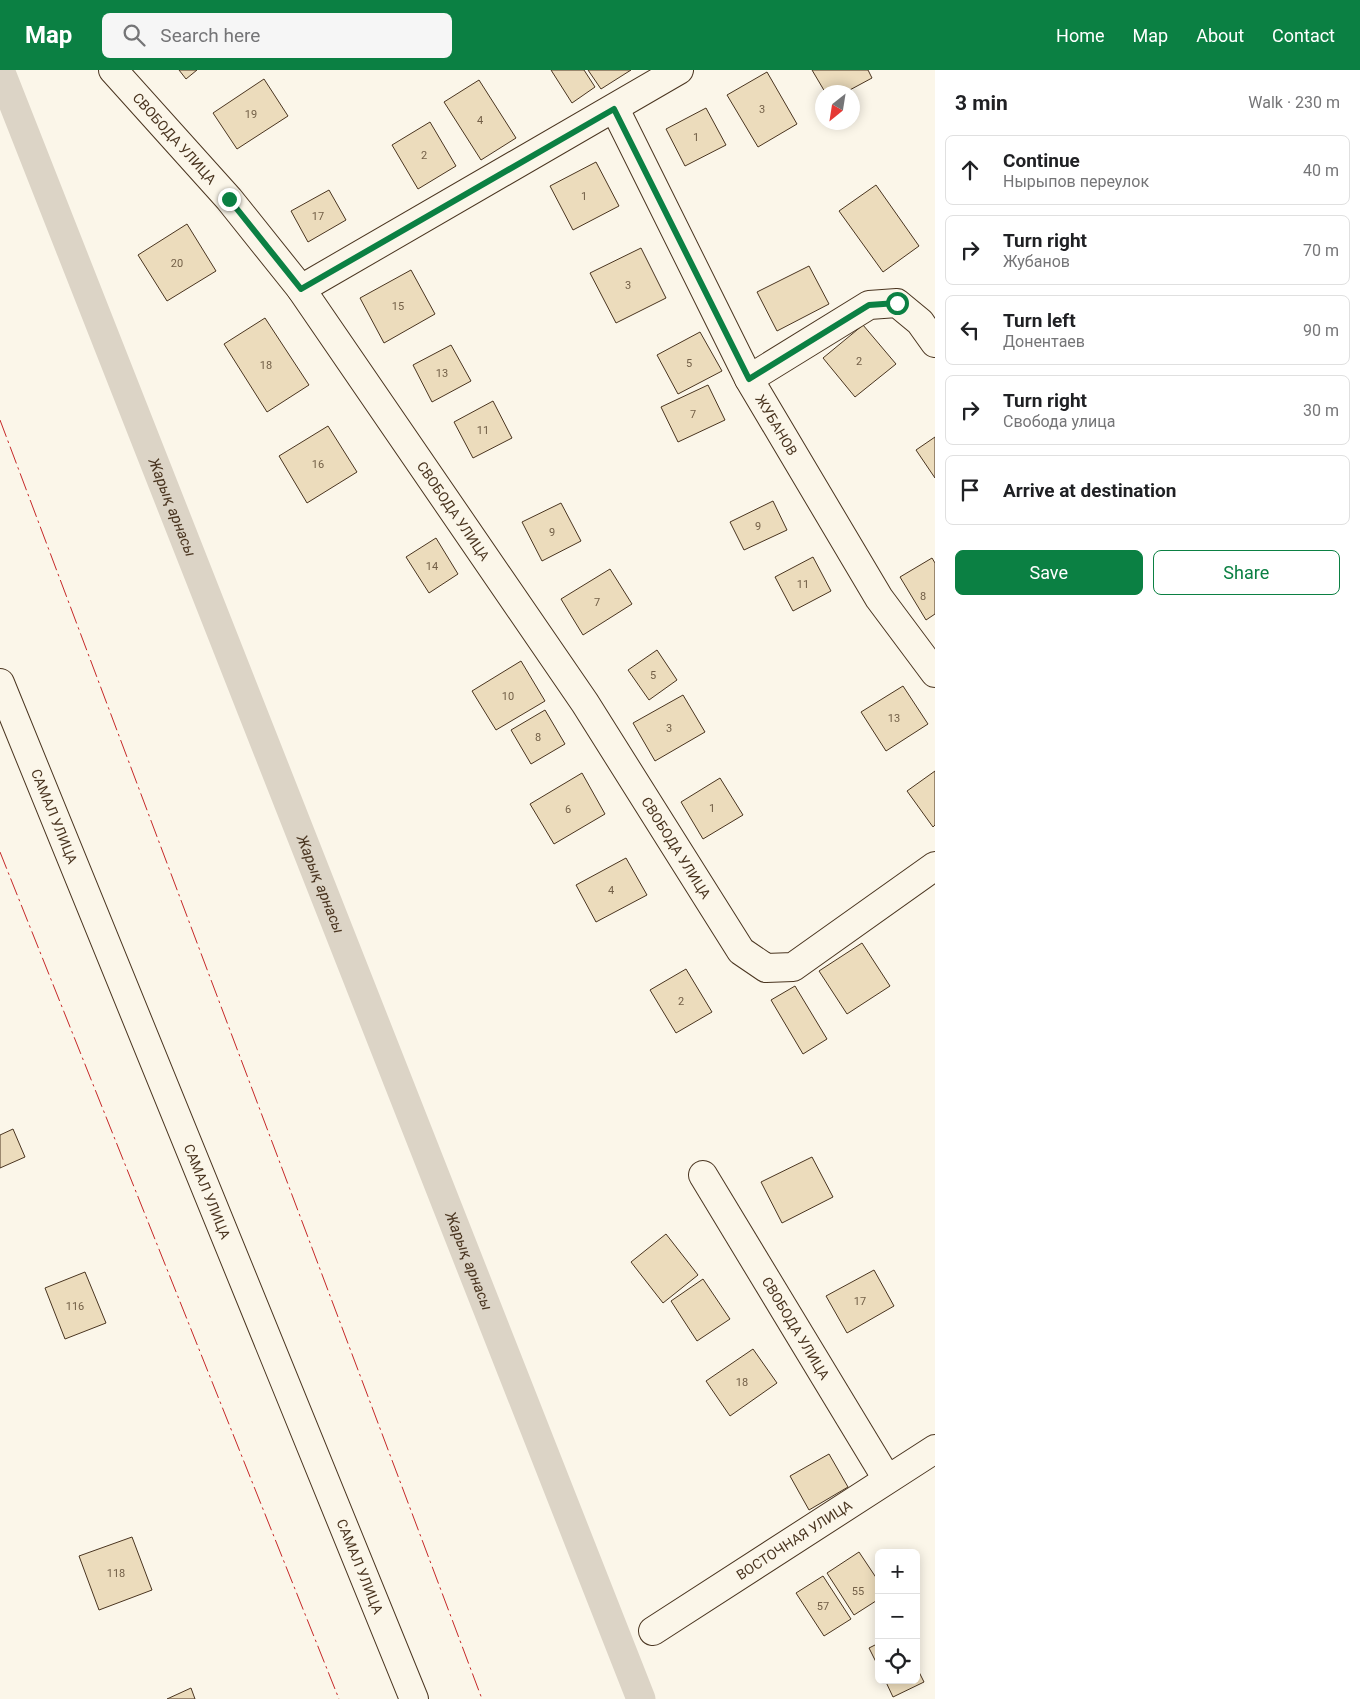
<!DOCTYPE html>
<html lang="en">
<head>
<meta charset="utf-8">
<style>
  body { margin:0; font-family:Roboto,sans-serif; background:#f6f6f6; color:#202124 }
  .controls { position:absolute; right:15px; bottom:15px; display:grid; overflow:hidden; border-radius:8px; box-shadow:0 2px 12px #0003 }
  .controls button { width:45px; height:45px; display:grid; place-items:center; padding:0; border:0; border-bottom:1px solid #e0e0e0; background:#fff; color:#202124; font:25px sans-serif }
  .compass { position:absolute; left:815px; top:15px; width:45px; height:45px; border-radius:50%; background:#fff; box-shadow:0 2px 12px #0003; rotate:210deg }
  .stop { position:absolute; width:15px; height:15px; margin:-11px; border:4px solid #0b8043; border-radius:50%; background:#fff }
  .stop.end { background:#0b8043; border-color:#fff; box-shadow:0 1px 5px #0008 }
  .list { margin:0; padding:0; list-style:none }
  h2 { display:flex; justify-content:space-between; align-items:center; height:65px; margin:0; padding:0 20px; font-size:21px }
  h2 small { font-size:16px; font-weight:400; color:#757577 }
  .list li { display:grid; grid-template-columns:32px 1fr auto; gap:15px; align-items:center; box-sizing:border-box; height:70px; margin:0 10px 10px; padding:0 10px; border:1px solid #e0e0e0; border-radius:8px }
  .list b { display:block; font-size:19px; white-space:nowrap }
  .list p { margin:0; font-size:16px; white-space:nowrap; color:#757577 }
  .list em { font-size:16px; font-style:normal; color:#757577 }
  .actions { display:flex; gap:10px; padding:15px 20px }
  .actions a { flex:1; padding:11px 0; border:1px solid #0b8043; border-radius:8px; text-align:center; font-size:18px; color:#0b8043 }
  .actions .main { background:#0b8043; color:#fff }
  .icon { flex:none; width:28px; height:28px; fill:none; stroke:currentColor; stroke-width:2; stroke-linecap:round; stroke-linejoin:round }
  .map { position:relative; flex:none; width:935px; height:1629px; overflow:hidden }
  header { display:flex; align-items:center; gap:30px; box-sizing:border-box; height:70px; padding:0 25px; background:#0b8043; color:#fff }
  header strong { font-size:24px }
  nav { display:flex; gap:28px; margin-inline-start:auto; font-size:18px }
  .search { width:350px; height:45px; background:#f6f6f6; display:flex; align-items:center; gap:12px; box-sizing:border-box; padding:0 18px; border-radius:8px; color:#757577; font-size:19px }
  main { display:flex }
  aside { flex:1; background:#fff }
  .map>svg:first-child { display:block }
</style>
</head>
<body>
<header>
<strong>Map</strong>
<div class="search"><svg class="icon" aria-label="search" viewBox="0 0 24 24"><circle cx="10" cy="10" r="6"/><path d="M15 15l6 6"/></svg>Search here</div>
<nav><a>Home</a><a>Map</a><a>About</a><a>Contact</a></nav>
</header>
<main>
<div class="map">
<svg width="935" height="1629" viewBox="0 0 935 1629">
  <rect width="100%" height="100%" fill="#fbf6e9"/>
  <g fill="none" stroke-linecap="round" stroke-linejoin="round">
    <path stroke="#dcd4c6" stroke-width="29" id="s1" d="M 0,0 L 641,1629"/>
  </g>
  <g fill="#ecdcbc" stroke="#4a3520">
    <path d="M 179,0 L 197,0 L 186,9 Z"/>
    <path d="M 551,0 L 584,0 L 595,17 L 572,33 Z"/>
    <path d="M 588,0 L 631,0 L 601,19 Z"/>
    <path d="M 812,0 L 868,0 L 872,8 L 846,22 L 825,22 Z"/>
    <path d="M 767,2 L 797,54 L 758,77 L 727,25 Z"/>
    <path d="M 264,9 L 288,46 L 237,79 L 213,43 Z"/>
    <path d="M 479,10 L 516,68 L 481,90 L 444,32 Z"/>
    <path d="M 706,38 L 726,75 L 685,96 L 666,59 Z"/>
    <path d="M 430,52 L 456,96 L 418,119 L 392,75 Z"/>
    <path d="M 596,92 L 619,136 L 573,160 L 550,116 Z"/>
    <path d="M 876,115 L 919,176 L 883,202 L 839,141 Z"/>
    <path d="M 329,120 L 346,150 L 308,172 L 291,141 Z"/>
    <path d="M 187,154 L 216,201 L 167,231 L 138,185 Z"/>
    <path d="M 641,178 L 666,228 L 616,253 L 590,203 Z"/>
    <path d="M 809,196 L 829,234 L 777,261 L 757,222 Z"/>
    <path d="M 411,200 L 435,244 L 384,273 L 360,228 Z"/>
    <path d="M 265,248 L 309,315 L 267,342 L 224,274 Z"/>
    <path d="M 863,255 L 896,294 L 855,327 L 823,288 Z"/>
    <path d="M 700,262 L 722,301 L 678,324 L 657,285 Z"/>
    <path d="M 451,275 L 471,311 L 432,332 L 413,295 Z"/>
    <path d="M 708,315 L 725,350 L 678,372 L 661,337 Z"/>
    <path d="M 493,331 L 512,368 L 473,388 L 454,352 Z"/>
    <path d="M 328,356 L 357,402 L 307,433 L 279,386 Z"/>
    <path d="M 935,367 L 935,408 L 916,380 Z"/>
    <path d="M 773,431 L 787,460 L 744,480 L 730,452 Z"/>
    <path d="M 561,433 L 581,471 L 542,491 L 522,452 Z"/>
    <path d="M 436,468 L 458,504 L 429,523 L 406,487 Z"/>
    <path d="M 813,487 L 831,521 L 793,541 L 775,507 Z"/>
    <path d="M 932,488 L 935,493 L 935,544 L 926,550 L 900,507 Z"/>
    <path d="M 610,499 L 632,534 L 583,565 L 561,529 Z"/>
    <path d="M 657,580 L 677,610 L 649,630 L 628,600 Z"/>
    <path d="M 521,591 L 545,631 L 496,660 L 472,621 Z"/>
    <path d="M 903,616 L 928,654 L 886,681 L 861,642 Z"/>
    <path d="M 683,625 L 705,662 L 655,691 L 633,653 Z"/>
    <path d="M 545,640 L 565,674 L 531,694 L 511,660 Z"/>
    <path d="M 935,701 L 935,755 L 933,757 L 907,721 Z"/>
    <path d="M 582,703 L 605,744 L 554,774 L 530,734 Z"/>
    <path d="M 720,708 L 743,745 L 703,769 L 681,732 Z"/>
    <path d="M 626,788 L 647,825 L 596,852 L 576,815 Z"/>
    <path d="M 862,873 L 890,916 L 847,944 L 819,901 Z"/>
    <path d="M 686,899 L 712,942 L 676,963 L 650,920 Z"/>
    <path d="M 795,916 L 827,969 L 803,984 L 771,930 Z"/>
    <path d="M 13,1059 L 25,1087 L 0,1098 L 0,1065 Z"/>
    <path d="M 812,1087 L 833,1127 L 782,1153 L 761,1112 Z"/>
    <path d="M 666,1164 L 698,1205 L 663,1233 L 631,1192 Z"/>
    <path d="M 874,1200 L 894,1236 L 847,1263 L 826,1226 Z"/>
    <path d="M 85,1202 L 106,1253 L 65,1269 L 45,1218 Z"/>
    <path d="M 703,1209 L 730,1249 L 697,1271 L 671,1231 Z"/>
    <path d="M 753,1279 L 777,1313 L 730,1346 L 706,1311 Z"/>
    <path d="M 829,1384 L 848,1417 L 809,1440 L 790,1406 Z"/>
    <path d="M 132,1467 L 152,1520 L 99,1540 L 79,1486 Z"/>
    <path d="M 859,1482 L 879,1512 L 879,1529 L 854,1545 L 827,1503 Z"/>
    <path d="M 823,1506 L 851,1549 L 824,1566 L 796,1523 Z"/>
    <path d="M 879,1573 L 879,1598 L 869,1578 Z"/>
    <path d="M 916,1596 L 924,1612 L 893,1627 L 885,1610 L 916,1610 Z"/>
    <path d="M 191,1618 L 195,1629 L 167,1629 Z"/>
  </g>
  <g fill="none" stroke-linecap="round" stroke-linejoin="round">
    <g stroke="#4a3520" stroke-width="30">
      <g id="minor">
        <path id="s2" d="M 113,0 L 229,129 L 301,219 L 585,633 L 741,881 L 766,898 L 793,897 L 935,796"/>
        <path id="s3" d="M 615,39 L 749,309 L 879,528 L 935,603"/>
        <path d="M 301,219 L 679,0"/>
        <path d="M 749,309 L 869,235 L 897,233 L 920,252 L 935,273"/>
        <path id="s4" d="M 0,613 L 414,1629"/>
        <path id="s5" d="M 703,1105 L 887,1409"/>
        <path id="s6" d="M 653,1561 L 935,1379"/>
      </g>
    </g>
    <use href="#minor" stroke="#fbf6e9" stroke-width="28"/>
    <g stroke="#c62828" stroke-width="1" stroke-dasharray="18 4 2.5 4" stroke-linecap="butt">
      <path d="M 0,350 L 482,1629"/>
      <path d="M 0,782 L 339,1629"/>
    </g>
  </g>
  <g fill="none" stroke-linecap="round" stroke-linejoin="round">
    <path stroke="#0b8043" stroke-width="6" d="M 229,129 L 301,219 L 614,39 L 749,309 L 869,235 L 897,233"/>
  </g>
  <g text-anchor="middle" stroke-width="4" stroke-linejoin="round" paint-order="stroke">
    <g font-size="11" fill="#725f47">
      <text x="762" y="43">3</text>
      <text x="251" y="48">19</text>
      <text x="480" y="54">4</text>
      <text x="696" y="71">1</text>
      <text x="424" y="89">2</text>
      <text x="584" y="130">1</text>
      <text x="318" y="150">17</text>
      <text x="177" y="197">20</text>
      <text x="628" y="219">3</text>
      <text x="398" y="240">15</text>
      <text x="859" y="295">2</text>
      <text x="689" y="297">5</text>
      <text x="266" y="299">18</text>
      <text x="442" y="307">13</text>
      <text x="693" y="348">7</text>
      <text x="483" y="364">11</text>
      <text x="318" y="398">16</text>
      <text x="758" y="460">9</text>
      <text x="552" y="466">9</text>
      <text x="432" y="500">14</text>
      <text x="803" y="518">11</text>
      <text x="923" y="530">8</text>
      <text x="597" y="536">7</text>
      <text x="653" y="609">5</text>
      <text x="508" y="630">10</text>
      <text x="894" y="652">13</text>
      <text x="669" y="662">3</text>
      <text x="538" y="671">8</text>
      <text x="712" y="742">1</text>
      <text x="568" y="743">6</text>
      <text x="611" y="824">4</text>
      <text x="681" y="935">2</text>
      <text x="860" y="1235">17</text>
      <text x="75" y="1240">116</text>
      <text x="742" y="1316">18</text>
      <text x="116" y="1507">118</text>
      <text x="858" y="1525">55</text>
      <text x="823" y="1540">57</text>
    </g>
    <g font-size="14" fill="#4a3520" stroke="#fbf6e9">
      <text dy="5" stroke="none"><textPath href="#s2" startOffset="92">СВОБОДА УЛИЦА</textPath></text>
      <text dy="5" stroke="none"><textPath href="#s3" startOffset="355">ЖУБАНОВ</textPath></text>
      <text dy="5" stroke="none"><textPath href="#s2" startOffset="558">СВОБОДА УЛИЦА</textPath></text>
      <text dy="5" stroke="none"><textPath href="#s4" startOffset="144">САМАЛ УЛИЦА</textPath></text>
      <text dy="5" stroke="none"><textPath href="#s2" startOffset="962">СВОБОДА УЛИЦА</textPath></text>
      <text dy="5" stroke="none"><textPath href="#s4" startOffset="549">САМАЛ УЛИЦА</textPath></text>
      <text dy="5" stroke="none"><textPath href="#s5" startOffset="179">СВОБОДА УЛИЦА</textPath></text>
      <text dy="5" stroke="none"><textPath href="#s6" startOffset="168">ВОСТОЧНАЯ УЛИЦА</textPath></text>
      <text dy="5" stroke="none"><textPath href="#s4" startOffset="954">САМАЛ УЛИЦА</textPath></text>
    </g>
    <g font-size="15" font-style="italic" fill="#4a3520" stroke="#fbf6e9">
      <text dy="5" stroke="none"><textPath href="#s1" startOffset="470">Жарық арнасы</textPath></text>
      <text dy="5" stroke="none"><textPath href="#s1" startOffset="875">Жарық арнасы</textPath></text>
      <text dy="5" stroke="none"><textPath href="#s1" startOffset="1280">Жарық арнасы</textPath></text>
    </g>
  </g>
</svg>
<div class="controls">
<button>+</button>
<button>−</button>
<button><svg class="icon" aria-label="locate" viewBox="0 0 24 24"><circle cx="12" cy="12" r="6"/><path d="M12 2v4M12 18v4M2 12h4M18 12h4"/></svg></button>
</div>
<svg class="compass" viewBox="-18 -18 36 36"><path d="M0-13l5 13h-10z" fill="#e53935"/><path d="M0 13l5-13h-10z" fill="#757577"/></svg>
<div class="stop" style="left:897px;top:233px"></div>
<div class="stop end" style="left:229px;top:129px"></div>
</div>
<aside>
<h2>3 min<small>Walk · 230 m</small></h2>
<ul class="list">
<li><svg class="icon" aria-label="ahead" viewBox="0 0 24 24"><path d="M12 20V5M6 11l6-6 6 6"/></svg><div><b>Continue</b><p>Нырыпов переулок</p></div><em>40 m</em></li>
<li><svg class="icon" aria-label="right" viewBox="0 0 24 24"><path d="M7 20v-9h11M14 6l5 5-5 5"/></svg><div><b>Turn right</b><p>Жубанов</p></div><em>70 m</em></li>
<li><svg class="icon" aria-label="left" viewBox="0 0 24 24"><path d="M17 20v-9H6M10 6l-5 5 5 5"/></svg><div><b>Turn left</b><p>Донентаев</p></div><em>90 m</em></li>
<li><svg class="icon" aria-label="right" viewBox="0 0 24 24"><path d="M7 20v-9h11M14 6l5 5-5 5"/></svg><div><b>Turn right</b><p>Свобода улица</p></div><em>30 m</em></li>
<li><svg class="icon" aria-label="arrive" viewBox="0 0 24 24"><path d="M6 21V4h12l-3 4 3 4H6"/></svg><div><b>Arrive at destination</b></div></li>
</ul>
<div class="actions"><a class="main">Save</a><a>Share</a></div>
</aside>
</main>
</body>
</html>
